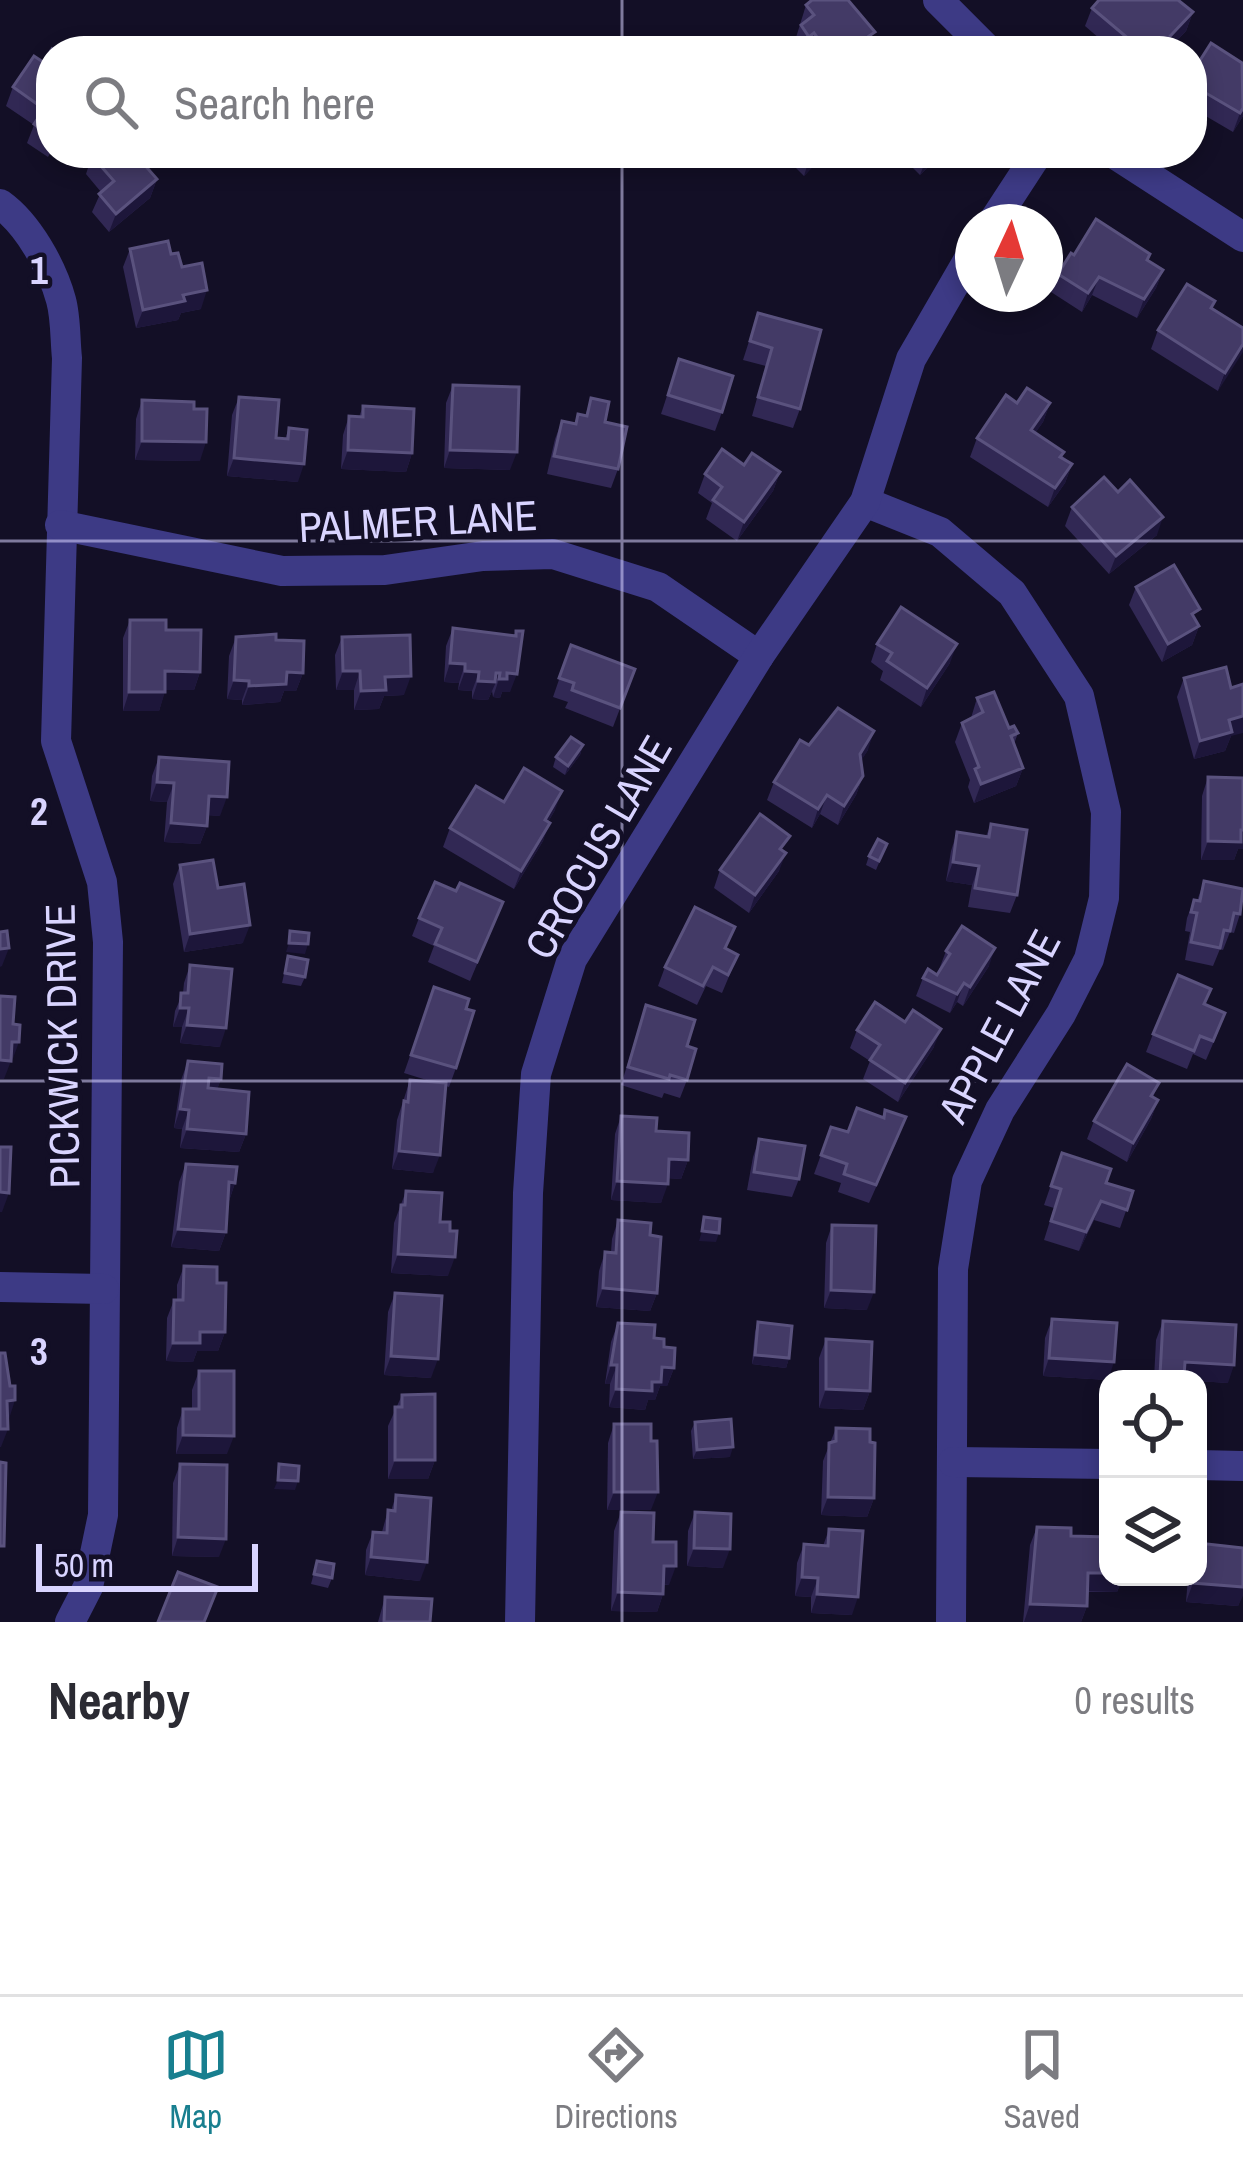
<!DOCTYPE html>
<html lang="en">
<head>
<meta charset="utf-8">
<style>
  body { margin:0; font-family:"Archivo Narrow",sans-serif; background:#f2f2f3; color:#2b2b33 }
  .controls { position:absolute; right:36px; bottom:36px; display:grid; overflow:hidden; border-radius:24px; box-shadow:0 6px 18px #0003 }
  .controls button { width:108px; height:108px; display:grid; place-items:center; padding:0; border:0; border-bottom:3px solid #e1e1e2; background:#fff; color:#2b2b33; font:60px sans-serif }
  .compass { position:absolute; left:955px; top:204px; width:108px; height:108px; border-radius:50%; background:#fff; box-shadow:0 6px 18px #0003; rotate:4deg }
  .scale { position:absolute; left:36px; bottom:30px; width:222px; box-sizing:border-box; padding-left:12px; border:6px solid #d9d4ff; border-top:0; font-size:33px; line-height:42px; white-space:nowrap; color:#d9d4ff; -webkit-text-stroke:9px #130f26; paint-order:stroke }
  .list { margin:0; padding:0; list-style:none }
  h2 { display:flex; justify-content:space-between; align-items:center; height:156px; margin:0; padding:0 48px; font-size:51px }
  h2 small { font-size:39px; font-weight:400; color:#7c7c81 }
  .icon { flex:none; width:66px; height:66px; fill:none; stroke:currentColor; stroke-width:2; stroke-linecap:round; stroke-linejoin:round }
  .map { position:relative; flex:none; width:1243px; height:1622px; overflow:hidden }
  .search { position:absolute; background:#fff; box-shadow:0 6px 18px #0003; left:36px; right:36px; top:36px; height:132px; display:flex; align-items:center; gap:30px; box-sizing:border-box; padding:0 42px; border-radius:48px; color:#7c7c81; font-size:45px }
  .sheet { height:372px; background:#fff }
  nav { display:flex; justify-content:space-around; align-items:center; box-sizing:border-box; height:168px; border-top:3px solid #e1e1e2; background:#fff; font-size:33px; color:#7c7c81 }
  nav a { display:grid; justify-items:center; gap:6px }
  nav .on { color:#187f8f }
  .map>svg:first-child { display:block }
</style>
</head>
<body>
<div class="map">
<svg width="1243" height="1622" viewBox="0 0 1243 1622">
  <rect width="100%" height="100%" fill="#130f26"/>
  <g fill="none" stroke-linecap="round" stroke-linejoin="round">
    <g stroke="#3d3a85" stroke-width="30">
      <path d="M 938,0 L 989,51"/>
      <path d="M 1113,153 L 1243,237"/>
      <path d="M 0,204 C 28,224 52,267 61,300 C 66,318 65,340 67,358 L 56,741 L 102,882 L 108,942 L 103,1515 L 88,1587 L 70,1622"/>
      <path d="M 993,222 L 1038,153"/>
      <path d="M 865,502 L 940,532 L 1012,593 L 1079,696 L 1106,812 L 1104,898 L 1089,959 L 1061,1014 L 1000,1110 L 967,1181 L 953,1269 L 951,1622"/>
      <path d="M 60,525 L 282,571 L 385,570 L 483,556 L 553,554 L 658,587 L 759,656"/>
      <path d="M 0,1287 L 104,1289"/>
      <path d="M 953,1462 L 1108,1464"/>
      <path d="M 1198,1465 L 1243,1466"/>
      <path d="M 520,1622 L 528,1193 L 536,1074 L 572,959 L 759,656 L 865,502 L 911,359 L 973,252"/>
    </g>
  </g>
  <g fill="#312854">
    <path d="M 806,5 L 872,39 L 874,51 L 799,51 L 794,44 Z"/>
    <path d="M 1092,8 L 1193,12 L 1186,31 L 1167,51 L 1114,51 L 1085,26 Z"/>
    <path d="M 51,51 L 51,152 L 48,157 L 27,143 L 34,125 L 6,106 L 13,87 L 43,62 Z"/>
    <path d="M 1192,73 L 1243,116 L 1233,132 L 1192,108 Z"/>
    <path d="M 898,153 L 943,153 L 920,175 Z"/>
    <path d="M 92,156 L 157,179 L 150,198 L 109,232 L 92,212 L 101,192 L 86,174 Z"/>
    <path d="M 797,156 L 817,162 L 804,176 L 794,166 Z"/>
    <path d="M 130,249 L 171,254 L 182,267 L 201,309 L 181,313 L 178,320 L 136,328 L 123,267 Z"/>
    <path d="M 1074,255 L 1148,260 L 1163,270 L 1156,288 L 1137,318 L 1092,295 L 1082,312 L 1051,292 L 1056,279 L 1048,290 L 1045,288 L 1045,256 L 1062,266 Z"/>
    <path d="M 1215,301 L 1212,308 L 1243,328 L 1218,391 L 1151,349 L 1158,330 Z"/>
    <path d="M 758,313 L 800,409 L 793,428 L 752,416 L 766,366 L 743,360 Z"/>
    <path d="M 679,359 L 722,412 L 715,431 L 661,414 Z"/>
    <path d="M 453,385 L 510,470 L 444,468 L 446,403 Z"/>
    <path d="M 239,397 L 276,438 L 285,439 L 289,428 L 298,482 L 227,476 L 232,415 Z"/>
    <path d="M 591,398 L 605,422 L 618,469 L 611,488 L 547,474 L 555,439 L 562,421 L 574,424 L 578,414 L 585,416 Z"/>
    <path d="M 142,400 L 194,409 L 200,461 L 135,460 L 136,419 Z"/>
    <path d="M 1017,403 L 1050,403 L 1043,422 L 1035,433 L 1072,464 L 1065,483 L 1048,507 L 970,457 L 977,438 Z"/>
    <path d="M 363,406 L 412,453 L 406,472 L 341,469 L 343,435 L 349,416 L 359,417 Z"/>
    <path d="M 744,465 L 780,472 L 773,491 L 737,541 L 706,519 L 712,503 L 698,493 L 705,474 Z"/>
    <path d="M 1072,507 L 1157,535 L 1109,574 L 1065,526 Z"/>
    <path d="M 1136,587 L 1196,620 L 1199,626 L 1192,645 L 1162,662 L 1129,605 Z"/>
    <path d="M 130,620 L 166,630 L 200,672 L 194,690 L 165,690 L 159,711 L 123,711 L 123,638 Z"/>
    <path d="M 453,628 L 515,635 L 516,631 L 510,692 L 502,692 L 500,698 L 493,697 L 492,691 L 488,700 L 472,699 L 472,691 L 458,690 L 459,683 L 444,682 L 446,646 Z"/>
    <path d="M 236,637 L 276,640 L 303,673 L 296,691 L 284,691 L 280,702 L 242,705 L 242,700 L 227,699 L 229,656 Z"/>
    <path d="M 342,637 L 404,695 L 384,696 L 379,709 L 354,710 L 354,690 L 336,690 L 335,655 Z"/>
    <path d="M 877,644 L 950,663 L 921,707 L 880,680 L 883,671 L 871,662 Z"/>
    <path d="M 571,645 L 635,669 L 613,727 L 565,708 L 568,702 L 553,697 Z"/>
    <path d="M 1184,678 L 1231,736 L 1225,751 L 1194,759 L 1177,697 Z"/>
    <path d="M 977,698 L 1018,733 L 1014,744 L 1023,768 L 1016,786 L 974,803 L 968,787 L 970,780 L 955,742 L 962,723 L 971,718 Z"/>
    <path d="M 583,745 L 580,755 L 565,775 L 553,767 L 556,757 Z"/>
    <path d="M 809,745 L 868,750 L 861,760 L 863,776 L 856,795 L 838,825 L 820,814 L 812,828 L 767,800 L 774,782 Z"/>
    <path d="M 159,757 L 220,816 L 208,815 L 207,826 L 200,844 L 164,842 L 167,802 L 150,801 L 152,776 Z"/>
    <path d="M 1208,777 L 1243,778 L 1243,849 L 1238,849 L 1234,860 L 1201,860 L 1202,796 Z"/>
    <path d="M 504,802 L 555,810 L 548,822 L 543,841 L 514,889 L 443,847 L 450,828 Z"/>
    <path d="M 991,824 L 1017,895 L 1010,913 L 968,907 L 972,885 L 946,881 L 951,851 L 957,832 L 986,836 Z"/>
    <path d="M 887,844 L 876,870 L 866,865 L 869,856 Z"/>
    <path d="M 784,851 L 779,871 L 749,913 L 714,888 L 720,870 Z"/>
    <path d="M 180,865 L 243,943 L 184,952 L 173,884 Z"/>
    <path d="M 1204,881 L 1240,914 L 1234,933 L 1230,932 L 1223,950 L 1220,949 L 1213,966 L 1185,960 L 1190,932 L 1185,931 L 1187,918 L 1194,900 L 1197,901 Z"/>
    <path d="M 456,891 L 503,902 L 470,981 L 428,962 L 434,946 L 412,936 L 419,918 Z"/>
    <path d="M 727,949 L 738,955 L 722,993 L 706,986 L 697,1005 L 658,986 L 665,967 Z"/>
    <path d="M 946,951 L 989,966 L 963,1006 L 957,1002 L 950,1013 L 916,996 L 923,978 L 937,975 Z"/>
    <path d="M 288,956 L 305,977 L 301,986 L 282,983 Z"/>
    <path d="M 190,965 L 220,1047 L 180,1043 L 182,1027 L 173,1027 L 175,1011 L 183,993 L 184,983 Z"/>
    <path d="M 434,987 L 466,1009 L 456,1068 L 449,1087 L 446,1086 L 433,1173 L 392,1169 L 397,1120 L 410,1080 L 433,1082 L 404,1073 Z"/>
    <path d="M 1211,989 L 1205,1005 L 1218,1032 L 1206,1060 L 1193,1054 L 1187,1069 L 1146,1052 L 1153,1034 Z"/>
    <path d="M 646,1005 L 687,1046 L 687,1080 L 680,1098 L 664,1093 L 662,1098 L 621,1085 Z"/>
    <path d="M 857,1030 L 934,1047 L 898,1102 L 863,1079 L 870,1061 L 850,1048 Z"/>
    <path d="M 188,1061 L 221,1079 L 217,1089 L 246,1134 L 239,1152 L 180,1148 L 182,1129 L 174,1128 L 181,1080 Z"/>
    <path d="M 1159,1083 L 1153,1097 L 1158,1100 L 1151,1119 L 1127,1162 L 1087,1139 L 1094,1121 Z"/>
    <path d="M 885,1110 L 899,1136 L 869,1203 L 838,1192 L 841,1183 L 814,1174 L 831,1127 L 848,1132 L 882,1117 Z"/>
    <path d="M 621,1116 L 656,1131 L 688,1160 L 681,1179 L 668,1178 L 661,1203 L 611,1200 L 615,1134 Z"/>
    <path d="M 759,1139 L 799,1179 L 792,1197 L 747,1190 L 753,1157 Z"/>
    <path d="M 1062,1153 L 1106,1183 L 1133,1191 L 1120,1228 L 1094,1220 L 1079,1251 L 1044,1240 L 1054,1208 L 1044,1205 Z"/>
    <path d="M 186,1164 L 235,1183 L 229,1201 L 226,1232 L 219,1251 L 171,1247 L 179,1182 Z"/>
    <path d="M 406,1191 L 440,1222 L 448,1276 L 391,1273 L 394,1223 Z"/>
    <path d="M 618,1220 L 657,1293 L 650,1311 L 596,1307 L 599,1271 L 605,1252 L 611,1252 L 612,1239 Z"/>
    <path d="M 832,1225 L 867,1310 L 824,1308 L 826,1243 Z"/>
    <path d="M 184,1266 L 217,1283 L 225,1332 L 218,1351 L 197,1351 L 193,1362 L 166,1361 L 167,1318 L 174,1300 L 177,1300 L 177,1285 Z"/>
    <path d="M 395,1293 L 431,1378 L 384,1375 L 388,1312 Z"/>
    <path d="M 1052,1319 L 1108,1380 L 1043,1376 L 1045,1338 Z"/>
    <path d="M 1163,1321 L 1228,1383 L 1198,1381 L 1198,1379 L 1154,1379 L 1156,1340 Z"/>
    <path d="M 758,1322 L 789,1358 L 786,1368 L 752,1364 L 755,1332 Z"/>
    <path d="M 618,1323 L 654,1338 L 664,1347 L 674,1368 L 667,1386 L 660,1386 L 655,1400 L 648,1400 L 645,1410 L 609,1407 L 610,1384 L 605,1384 L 611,1342 Z"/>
    <path d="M 826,1339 L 870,1391 L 863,1410 L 819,1408 L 819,1358 Z"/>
    <path d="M 199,1371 L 227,1454 L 176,1454 L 177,1428 L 183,1409 L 192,1409 L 192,1390 Z"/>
    <path d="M 402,1395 L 435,1460 L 428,1479 L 388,1479 L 388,1426 Z"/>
    <path d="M 695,1422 L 730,1457 L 693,1459 L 691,1431 Z"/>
    <path d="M 614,1424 L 651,1510 L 607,1510 L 608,1443 Z"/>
    <path d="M 836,1428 L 874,1498 L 867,1517 L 821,1515 L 823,1461 Z"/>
    <path d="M 180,1464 L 219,1557 L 172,1556 L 173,1483 Z"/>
    <path d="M 396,1495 L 420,1581 L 365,1575 L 366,1550 L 373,1532 L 382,1532 L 388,1510 L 391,1511 Z"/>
    <path d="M 621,1512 L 653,1542 L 669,1585 L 664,1585 L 663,1594 L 657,1612 L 611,1611 L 614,1531 Z"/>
    <path d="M 695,1512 L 723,1568 L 687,1566 L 688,1531 Z"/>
    <path d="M 1037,1527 L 1071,1536 L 1108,1577 L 1123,1577 L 1117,1592 L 1087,1592 L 1087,1606 L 1081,1622 L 1023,1622 L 1030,1545 Z"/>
    <path d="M 829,1529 L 852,1615 L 811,1613 L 811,1597 L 795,1596 L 797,1563 L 804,1544 L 823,1546 Z"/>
    <path d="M 317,1561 L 332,1578 L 328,1588 L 311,1584 Z"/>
    <path d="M 1188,1577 L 1198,1577 L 1242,1596 L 1238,1606 L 1186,1602 Z"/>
    <path d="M 385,1597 L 430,1622 L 378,1622 Z"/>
  </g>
  <g fill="#1d163a">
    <path d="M 1193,12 L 1186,31 L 1167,51 L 1156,51 Z"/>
    <path d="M 814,33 L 808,51 L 804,51 L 809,37 Z"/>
    <path d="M 1243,108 L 1243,116 L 1233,132 L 1240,113 Z"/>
    <path d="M 820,153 L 817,162 L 804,176 L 807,166 Z"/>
    <path d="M 931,153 L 943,153 L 920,175 L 927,157 Z"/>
    <path d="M 157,179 L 150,198 L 109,232 L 116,214 Z"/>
    <path d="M 1163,270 L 1156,288 L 1137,318 L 1144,299 Z"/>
    <path d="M 1099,277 L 1092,295 L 1082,312 L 1088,293 Z"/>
    <path d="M 207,290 L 201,309 L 181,313 L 178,320 L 136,328 L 143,310 L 183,295 Z"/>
    <path d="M 1243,344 L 1243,352 L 1218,391 L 1225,373 Z"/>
    <path d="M 1050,403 L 1043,422 L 1024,449 L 1031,430 Z"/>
    <path d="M 142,441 L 206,442 L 200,461 L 135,460 Z"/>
    <path d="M 348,450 L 412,453 L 406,472 L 341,469 Z"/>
    <path d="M 450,450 L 517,452 L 510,470 L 444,468 Z"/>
    <path d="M 234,458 L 304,464 L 298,482 L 227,476 Z"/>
    <path d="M 1072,464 L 1065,483 L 1048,507 L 1055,488 Z"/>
    <path d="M 780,472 L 773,491 L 737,541 L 744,522 Z"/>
    <path d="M 1163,517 L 1157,535 L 1109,574 L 1116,556 Z"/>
    <path d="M 1199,626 L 1192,645 L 1162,662 L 1168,644 Z"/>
    <path d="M 957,644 L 950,663 L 921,707 L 927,688 Z"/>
    <path d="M 450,663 L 465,664 L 459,683 L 444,682 Z"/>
    <path d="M 165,671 L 200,672 L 194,690 L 159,690 Z"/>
    <path d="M 343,671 L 360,671 L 354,690 L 336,690 Z"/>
    <path d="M 465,671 L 479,672 L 472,691 L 458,690 Z"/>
    <path d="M 287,672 L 303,673 L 296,691 L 284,691 L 280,702 L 242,705 L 249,686 Z"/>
    <path d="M 496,673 L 500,673 L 488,700 L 472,699 L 478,681 Z"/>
    <path d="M 507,673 L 517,674 L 510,692 L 502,692 L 500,698 L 493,697 L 499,679 Z"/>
    <path d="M 411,676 L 404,695 L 384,696 L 379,709 L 354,710 L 361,691 L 385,677 Z"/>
    <path d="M 234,680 L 249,681 L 242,700 L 227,699 Z"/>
    <path d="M 129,692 L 165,692 L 159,711 L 123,711 Z"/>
    <path d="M 1243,716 L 1243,733 L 1231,736 L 1225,751 L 1194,759 L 1200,741 L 1229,720 Z"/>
    <path d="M 874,731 L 868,750 L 854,772 L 860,754 Z"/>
    <path d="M 583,745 L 580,755 L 565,775 L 568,766 Z"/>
    <path d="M 1023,768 L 1016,786 L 974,803 L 981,784 Z"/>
    <path d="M 863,776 L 856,795 L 838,825 L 844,806 Z"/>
    <path d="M 157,782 L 174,783 L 167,802 L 150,801 Z"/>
    <path d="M 562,791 L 555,810 L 538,839 L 545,820 Z"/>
    <path d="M 827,795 L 820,814 L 812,828 L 818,809 Z"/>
    <path d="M 209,796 L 227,797 L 220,816 L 202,815 Z"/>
    <path d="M 171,823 L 207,826 L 200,844 L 164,842 Z"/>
    <path d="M 550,823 L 543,841 L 514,889 L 521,871 Z"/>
    <path d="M 1241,830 L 1243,830 L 1243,849 L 1238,849 L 1234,860 L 1201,860 L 1208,841 Z"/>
    <path d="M 786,853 L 779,871 L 749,913 L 755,895 Z"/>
    <path d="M 953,862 L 979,866 L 972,885 L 946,881 Z"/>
    <path d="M 250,925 L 243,943 L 184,952 L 190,934 Z"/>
    <path d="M 289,943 L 308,944 L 305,954 L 286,952 Z"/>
    <path d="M 9,948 L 2,966 L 0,967 L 0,949 Z"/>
    <path d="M 995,948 L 989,966 L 963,1006 L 970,987 Z"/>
    <path d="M 964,983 L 957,1002 L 950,1013 L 957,994 Z"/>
    <path d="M 180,1008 L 189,1008 L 182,1027 L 173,1027 Z"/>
    <path d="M 187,1025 L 226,1028 L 220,1047 L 180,1043 Z"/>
    <path d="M 941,1029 L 934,1047 L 898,1102 L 905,1083 Z"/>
    <path d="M 12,1042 L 19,1042 L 12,1061 Z"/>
    <path d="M 0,1060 L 11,1061 L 4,1079 L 0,1079 Z"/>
    <path d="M 209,1078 L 221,1079 L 214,1098 L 202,1097 Z"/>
    <path d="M 1158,1100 L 1151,1119 L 1127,1162 L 1133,1143 Z"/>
    <path d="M 180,1109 L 189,1110 L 182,1129 L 174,1128 Z"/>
    <path d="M 187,1129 L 246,1134 L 239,1152 L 180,1148 Z"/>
    <path d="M 399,1151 L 440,1155 L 433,1173 L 392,1169 Z"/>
    <path d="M 669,1159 L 688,1160 L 681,1179 L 662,1178 Z"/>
    <path d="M 617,1181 L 668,1184 L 661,1203 L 611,1200 Z"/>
    <path d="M 229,1182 L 235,1183 L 229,1201 Z"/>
    <path d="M 0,1192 L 9,1193 L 2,1212 L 0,1212 Z"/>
    <path d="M 1101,1201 L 1094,1220 L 1079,1251 L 1086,1232 Z"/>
    <path d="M 178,1229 L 226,1232 L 219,1251 L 171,1247 Z"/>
    <path d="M 702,1231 L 719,1233 L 716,1242 L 699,1241 Z"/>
    <path d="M 398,1254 L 455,1257 L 448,1276 L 391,1273 Z"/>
    <path d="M 603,1288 L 657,1293 L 650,1311 L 596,1307 Z"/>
    <path d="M 831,1290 L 874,1292 L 867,1310 L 824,1308 Z"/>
    <path d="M 200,1332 L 225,1332 L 218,1351 L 197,1351 L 193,1362 L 166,1361 L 173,1343 Z"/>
    <path d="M 755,1355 L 789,1358 L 786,1368 L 752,1364 Z"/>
    <path d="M 391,1356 L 438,1359 L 431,1378 L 384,1375 Z"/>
    <path d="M 1049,1358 L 1114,1362 L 1108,1380 L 1043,1376 Z"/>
    <path d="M 1185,1362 L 1234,1365 L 1228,1383 L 1198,1381 L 1198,1379 L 1159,1379 L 1160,1375 Z"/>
    <path d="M 611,1365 L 617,1365 L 610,1384 L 605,1384 Z"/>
    <path d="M 662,1367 L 674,1368 L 667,1386 L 660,1386 L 655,1400 L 648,1400 L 645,1410 L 609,1407 L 616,1389 L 652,1382 Z"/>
    <path d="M 826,1389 L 870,1391 L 863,1410 L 819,1408 Z"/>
    <path d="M 15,1400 L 9,1419 L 0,1419 L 7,1401 Z"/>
    <path d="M 0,1429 L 8,1429 L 1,1447 L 0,1447 Z"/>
    <path d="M 183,1435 L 234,1436 L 227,1454 L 176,1454 Z"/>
    <path d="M 733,1447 L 730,1457 L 693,1459 L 697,1450 Z"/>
    <path d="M 395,1460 L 435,1460 L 428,1479 L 388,1479 Z"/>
    <path d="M 278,1480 L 298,1481 L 295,1490 L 274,1489 Z"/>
    <path d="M 614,1492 L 658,1492 L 651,1510 L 607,1510 Z"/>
    <path d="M 828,1497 L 874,1498 L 867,1517 L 821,1515 Z"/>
    <path d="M 178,1537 L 226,1539 L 219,1557 L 172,1556 Z"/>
    <path d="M 694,1548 L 730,1549 L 723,1568 L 687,1566 Z"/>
    <path d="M 371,1557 L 427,1562 L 420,1581 L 365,1575 Z"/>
    <path d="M 664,1566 L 676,1566 L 669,1585 L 658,1584 Z"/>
    <path d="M 1088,1573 L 1108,1573 L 1108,1577 L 1123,1577 L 1117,1592 L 1081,1591 Z"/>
    <path d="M 802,1577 L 818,1578 L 811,1597 L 795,1596 Z"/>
    <path d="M 1193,1583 L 1243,1583 L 1243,1596 L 1238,1606 L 1186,1602 Z"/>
    <path d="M 618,1592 L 663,1594 L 657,1612 L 611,1611 Z"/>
    <path d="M 817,1594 L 858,1597 L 852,1615 L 811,1613 Z"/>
    <path d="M 1030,1604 L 1087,1606 L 1081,1622 L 1024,1622 Z"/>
  </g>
  <g fill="#433a66" stroke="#5a527e" stroke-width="3">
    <path d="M 812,0 L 848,0 L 875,32 L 869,36 L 876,45 L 868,51 L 827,51 L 814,33 L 809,37 L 801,25 L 814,15 L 806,5 Z"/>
    <path d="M 1099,0 L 1178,0 L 1193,12 L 1156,51 L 1143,51 L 1092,8 Z"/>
    <path d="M 1211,43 L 1242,63 L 1243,108 L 1240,113 L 1192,85 L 1192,73 Z"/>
    <path d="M 52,49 L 54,51 L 51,51 L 51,136 L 34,124 L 44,109 L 13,87 L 34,56 L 43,62 Z"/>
    <path d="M 96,153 L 134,153 L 157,179 L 116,214 L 99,194 L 114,181 L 92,156 Z"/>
    <path d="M 800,153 L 820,153 L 807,166 L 797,156 Z"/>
    <path d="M 1096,219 L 1150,254 L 1147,260 L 1163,270 L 1144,299 L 1099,277 L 1088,293 L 1058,274 L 1071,253 L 1074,255 Z"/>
    <path d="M 168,241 L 171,254 L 178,253 L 182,267 L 202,263 L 207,290 L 183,295 L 185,301 L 143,310 L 130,249 Z"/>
    <path d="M 1047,254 L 1062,266 L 1051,280 L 1045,276 L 1045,256 Z"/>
    <path d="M 1187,284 L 1215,301 L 1211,308 L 1243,328 L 1243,344 L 1225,373 L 1158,330 Z"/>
    <path d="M 758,313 L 821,330 L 800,409 L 758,397 L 772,348 L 750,341 Z"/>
    <path d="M 679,359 L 733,376 L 722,412 L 668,395 Z"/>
    <path d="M 453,385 L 519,387 L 517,452 L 450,450 Z"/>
    <path d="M 1027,388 L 1050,403 L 1031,430 L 1064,452 L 1060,457 L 1072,464 L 1055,488 L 977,438 L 1006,395 L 1017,403 Z"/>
    <path d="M 239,397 L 279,400 L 276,438 L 288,439 L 289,428 L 307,430 L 304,464 L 234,458 Z"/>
    <path d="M 591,398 L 609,402 L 605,422 L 627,427 L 618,469 L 554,456 L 562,421 L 576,424 L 578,414 L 587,416 Z"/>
    <path d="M 142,400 L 194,402 L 194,409 L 207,409 L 206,442 L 142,441 Z"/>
    <path d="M 363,406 L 414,409 L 412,453 L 348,450 L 349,416 L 363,417 Z"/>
    <path d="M 722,449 L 744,465 L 752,453 L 780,472 L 744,522 L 713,500 L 722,487 L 705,474 Z"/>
    <path d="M 1104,477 L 1118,492 L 1130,480 L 1163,517 L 1116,556 L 1072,507 Z"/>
    <path d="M 1174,565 L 1200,609 L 1192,614 L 1199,626 L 1168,644 L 1136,587 Z"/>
    <path d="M 901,607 L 957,644 L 927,688 L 887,661 L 892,653 L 877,644 Z"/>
    <path d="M 130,620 L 166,620 L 166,630 L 201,630 L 200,672 L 165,671 L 165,692 L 129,692 Z"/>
    <path d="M 453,628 L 516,636 L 516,631 L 523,631 L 517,674 L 507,673 L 507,679 L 499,679 L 500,673 L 496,673 L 495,682 L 478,681 L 479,672 L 465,671 L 465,664 L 450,663 Z"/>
    <path d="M 276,634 L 276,640 L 304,641 L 303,673 L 287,672 L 286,684 L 249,686 L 249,681 L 234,680 L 236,637 Z"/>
    <path d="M 410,635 L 411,676 L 385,677 L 386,690 L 361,691 L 360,671 L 343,671 L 342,637 Z"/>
    <path d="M 571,645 L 635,669 L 620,708 L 572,690 L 574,683 L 559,678 Z"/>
    <path d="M 1226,667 L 1231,688 L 1243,684 L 1243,716 L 1229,720 L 1232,732 L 1200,741 L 1184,678 Z"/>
    <path d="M 994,692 L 1009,728 L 1014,726 L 1018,733 L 1011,736 L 1023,768 L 981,784 L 975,769 L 979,767 L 962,723 L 983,712 L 977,698 Z"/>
    <path d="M 838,708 L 874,731 L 860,754 L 863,776 L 844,806 L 827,795 L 818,809 L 774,782 L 800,740 L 809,745 Z"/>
    <path d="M 571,737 L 583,745 L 568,766 L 556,757 Z"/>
    <path d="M 159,757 L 229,762 L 227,797 L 209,796 L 207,826 L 171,823 L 174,783 L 157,782 Z"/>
    <path d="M 524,768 L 562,791 L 545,820 L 550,823 L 521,871 L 450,828 L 476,786 L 504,802 Z"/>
    <path d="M 1208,777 L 1243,778 L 1243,830 L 1241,830 L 1241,842 L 1208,841 Z"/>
    <path d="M 760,814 L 790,836 L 780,849 L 786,853 L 755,895 L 720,870 Z"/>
    <path d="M 991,824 L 1027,830 L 1017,895 L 975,888 L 979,866 L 953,862 L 957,832 L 989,837 Z"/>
    <path d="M 878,839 L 887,844 L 879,861 L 869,856 Z"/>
    <path d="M 213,860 L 218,888 L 244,884 L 250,925 L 190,934 L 180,865 Z"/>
    <path d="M 1204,881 L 1243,889 L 1240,914 L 1234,913 L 1230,931 L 1224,930 L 1220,948 L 1191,942 L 1197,913 L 1191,912 L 1194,900 L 1200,901 Z"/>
    <path d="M 435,882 L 456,891 L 460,883 L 503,902 L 477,962 L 435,944 L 442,928 L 419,918 Z"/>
    <path d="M 695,907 L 735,927 L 725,948 L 738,955 L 728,975 L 713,967 L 703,986 L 665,967 Z"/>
    <path d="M 962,926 L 995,948 L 970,987 L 964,983 L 957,994 L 923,978 L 928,969 L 937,975 L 950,954 L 946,951 Z"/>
    <path d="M 7,931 L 9,948 L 0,949 L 0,932 Z"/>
    <path d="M 290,931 L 309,933 L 308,944 L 289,943 Z"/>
    <path d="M 288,956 L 308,960 L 305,977 L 285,973 Z"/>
    <path d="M 190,965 L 232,969 L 226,1028 L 187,1025 L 189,1008 L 180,1008 L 181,993 L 188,993 Z"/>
    <path d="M 1178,975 L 1211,989 L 1204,1004 L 1225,1013 L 1213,1041 L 1200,1036 L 1194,1051 L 1153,1034 Z"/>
    <path d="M 434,987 L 469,999 L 466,1009 L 474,1011 L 456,1068 L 411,1055 Z"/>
    <path d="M 0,996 L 15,997 L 13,1024 L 20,1025 L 19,1042 L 12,1042 L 11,1061 L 0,1060 Z"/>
    <path d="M 875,1002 L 905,1022 L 913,1010 L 941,1029 L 905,1083 L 870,1060 L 880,1045 L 857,1030 Z"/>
    <path d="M 646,1005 L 695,1020 L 687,1046 L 696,1049 L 687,1080 L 670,1075 L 669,1079 L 628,1067 Z"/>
    <path d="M 188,1061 L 222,1064 L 221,1079 L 209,1078 L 208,1088 L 249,1092 L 246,1134 L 187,1129 L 189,1110 L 180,1109 Z"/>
    <path d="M 1127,1064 L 1159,1083 L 1151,1096 L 1158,1100 L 1133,1143 L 1094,1121 Z"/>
    <path d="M 410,1080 L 446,1083 L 440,1155 L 399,1151 L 404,1101 L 408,1102 Z"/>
    <path d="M 857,1108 L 884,1118 L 885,1110 L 906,1117 L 876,1185 L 844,1174 L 847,1164 L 821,1155 L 831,1127 L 848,1132 Z"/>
    <path d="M 621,1116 L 657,1118 L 656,1131 L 689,1133 L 688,1160 L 669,1159 L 668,1184 L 617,1181 Z"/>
    <path d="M 759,1139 L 805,1146 L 799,1179 L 754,1172 Z"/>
    <path d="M 0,1147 L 11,1147 L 9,1193 L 0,1192 Z"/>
    <path d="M 1062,1153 L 1111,1169 L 1106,1183 L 1133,1191 L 1127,1210 L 1101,1201 L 1086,1232 L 1051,1221 L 1061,1189 L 1051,1186 Z"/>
    <path d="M 186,1164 L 237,1167 L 235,1183 L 229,1182 L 226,1232 L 178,1229 Z"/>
    <path d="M 406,1191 L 442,1193 L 440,1222 L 450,1222 L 450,1231 L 457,1231 L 455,1257 L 398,1254 L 401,1205 L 405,1205 Z"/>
    <path d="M 704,1217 L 720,1219 L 719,1233 L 702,1231 Z"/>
    <path d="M 618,1220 L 651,1223 L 650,1235 L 661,1237 L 657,1293 L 603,1288 L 605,1252 L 616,1253 Z"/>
    <path d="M 832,1225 L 876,1226 L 874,1292 L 831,1290 Z"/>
    <path d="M 184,1266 L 217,1267 L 217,1283 L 226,1283 L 225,1332 L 200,1332 L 200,1343 L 173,1343 L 174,1300 L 183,1300 Z"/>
    <path d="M 395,1293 L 442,1296 L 438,1359 L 391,1356 Z"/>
    <path d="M 1052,1319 L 1117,1323 L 1114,1362 L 1049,1358 Z"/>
    <path d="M 1163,1321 L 1236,1325 L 1234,1365 L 1185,1362 L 1184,1376 L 1160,1375 Z"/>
    <path d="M 758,1322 L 792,1326 L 789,1358 L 755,1355 Z"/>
    <path d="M 618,1323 L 655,1325 L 654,1338 L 664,1339 L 664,1347 L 675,1348 L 674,1368 L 662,1367 L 661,1382 L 652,1382 L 652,1391 L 616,1389 L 617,1365 L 611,1365 Z"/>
    <path d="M 826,1339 L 872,1342 L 870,1391 L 826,1389 Z"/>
    <path d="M 0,1353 L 5,1353 L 10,1386 L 15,1386 L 15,1400 L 7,1401 L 8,1429 L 0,1429 Z"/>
    <path d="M 199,1371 L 234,1371 L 234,1436 L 183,1435 L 183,1409 L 199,1409 Z"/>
    <path d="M 435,1394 L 435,1460 L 395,1460 L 395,1407 L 402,1407 L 402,1395 Z"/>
    <path d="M 731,1419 L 733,1447 L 697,1450 L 695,1422 Z"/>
    <path d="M 614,1424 L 651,1424 L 651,1441 L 657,1441 L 658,1492 L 614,1492 Z"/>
    <path d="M 836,1428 L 870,1429 L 870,1442 L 875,1443 L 874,1498 L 828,1497 L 829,1443 L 836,1441 Z"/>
    <path d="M 0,1462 L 6,1463 L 4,1546 L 0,1546 Z"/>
    <path d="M 180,1464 L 227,1465 L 226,1539 L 178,1537 Z"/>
    <path d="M 279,1464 L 299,1466 L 298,1481 L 278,1480 Z"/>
    <path d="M 396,1495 L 431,1498 L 427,1562 L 371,1557 L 373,1532 L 387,1533 L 388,1510 L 395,1511 Z"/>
    <path d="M 621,1512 L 654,1513 L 653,1542 L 676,1542 L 676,1566 L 664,1566 L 663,1594 L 618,1592 Z"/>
    <path d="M 695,1512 L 731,1514 L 730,1549 L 694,1548 Z"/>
    <path d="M 1037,1527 L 1071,1528 L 1071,1536 L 1108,1537 L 1108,1573 L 1088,1573 L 1087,1606 L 1030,1604 Z"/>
    <path d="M 829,1529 L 863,1531 L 858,1597 L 817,1594 L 818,1578 L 802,1577 L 804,1544 L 828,1546 Z"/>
    <path d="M 1198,1543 L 1243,1548 L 1243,1587 L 1193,1583 L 1193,1577 L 1198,1577 Z"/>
    <path d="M 317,1561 L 334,1564 L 332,1578 L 314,1574 Z"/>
    <path d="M 178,1572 L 218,1587 L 204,1622 L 158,1622 Z"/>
    <path d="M 385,1597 L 432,1599 L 430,1622 L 384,1622 Z"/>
  </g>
  <path fill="none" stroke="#d9d4ff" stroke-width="3" stroke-opacity="0.55" d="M 622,0 L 622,51M 622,153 L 622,1622M 0,541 L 1243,541M 0,1081 L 1243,1081"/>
  <g text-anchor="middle" stroke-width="9" stroke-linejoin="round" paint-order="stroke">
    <g font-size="42" fill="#d9d4ff" stroke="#130f26">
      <text transform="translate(418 521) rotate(-3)" y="15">PALMER LANE</text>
      <text transform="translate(598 847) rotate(-60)" y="15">CROCUS LANE</text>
      <text transform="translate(999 1026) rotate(-62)" y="15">APPLE LANE</text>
      <text transform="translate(62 1046) rotate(-91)" y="15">PICKWICK DRIVE</text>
    </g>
  </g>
  <g font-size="39" text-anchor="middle" font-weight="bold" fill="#d9d4ff" stroke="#130f26" stroke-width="9" stroke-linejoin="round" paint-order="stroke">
    <text x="39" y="284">1</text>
    <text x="39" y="825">2</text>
    <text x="39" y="1365">3</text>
  </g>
</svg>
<div class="controls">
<button><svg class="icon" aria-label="locate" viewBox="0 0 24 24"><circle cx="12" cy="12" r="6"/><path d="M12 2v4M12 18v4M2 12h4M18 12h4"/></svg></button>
<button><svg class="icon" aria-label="layers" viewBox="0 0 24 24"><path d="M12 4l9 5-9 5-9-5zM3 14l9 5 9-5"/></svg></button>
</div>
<svg class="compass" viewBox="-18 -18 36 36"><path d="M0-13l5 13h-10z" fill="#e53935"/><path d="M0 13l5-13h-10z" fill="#7c7c81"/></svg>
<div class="scale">50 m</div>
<div class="search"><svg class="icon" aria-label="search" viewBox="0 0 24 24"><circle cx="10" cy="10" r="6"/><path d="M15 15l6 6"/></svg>Search here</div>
</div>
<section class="sheet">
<h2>Nearby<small>0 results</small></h2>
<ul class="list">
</ul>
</section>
<nav>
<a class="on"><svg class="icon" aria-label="map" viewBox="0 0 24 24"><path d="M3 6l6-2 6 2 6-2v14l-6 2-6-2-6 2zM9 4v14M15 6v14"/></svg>Map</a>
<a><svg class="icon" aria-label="directions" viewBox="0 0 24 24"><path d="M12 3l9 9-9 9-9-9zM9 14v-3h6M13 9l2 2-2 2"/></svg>Directions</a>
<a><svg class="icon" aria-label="saved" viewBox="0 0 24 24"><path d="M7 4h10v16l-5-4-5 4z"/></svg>Saved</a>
</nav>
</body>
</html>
